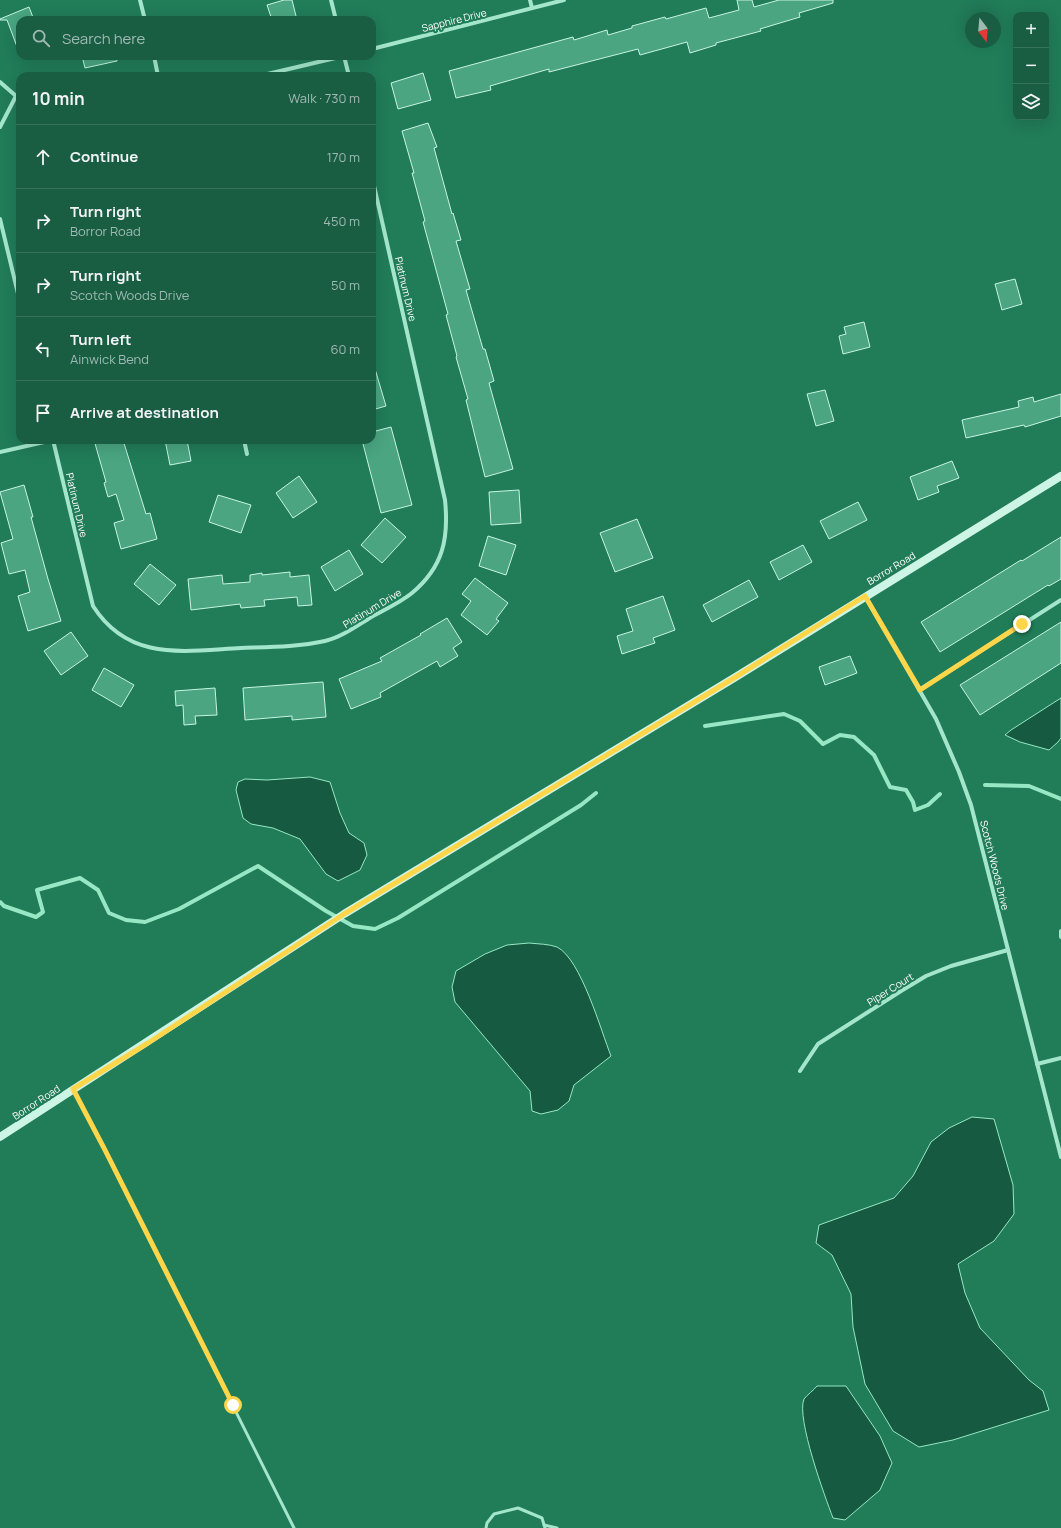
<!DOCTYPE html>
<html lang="en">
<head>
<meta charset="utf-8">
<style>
  body { margin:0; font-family:Manrope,sans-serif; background:#226349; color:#f1f3f6 }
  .controls { position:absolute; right:12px; top:12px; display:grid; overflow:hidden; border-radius:8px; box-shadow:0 4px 16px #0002 }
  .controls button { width:36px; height:36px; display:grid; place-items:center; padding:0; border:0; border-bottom:1px solid #37725b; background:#195d42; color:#f1f3f6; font:20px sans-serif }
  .compass { position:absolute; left:965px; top:12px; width:36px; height:36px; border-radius:50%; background:#195d42; box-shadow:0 4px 16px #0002; rotate:164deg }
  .stop { position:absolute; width:12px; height:12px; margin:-9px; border:3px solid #ffd54a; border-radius:50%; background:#fff }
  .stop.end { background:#ffd54a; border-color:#fff; box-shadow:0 1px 4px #0008 }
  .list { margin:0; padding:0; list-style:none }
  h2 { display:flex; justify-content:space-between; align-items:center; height:52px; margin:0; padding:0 16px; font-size:17px }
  h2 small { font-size:13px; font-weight:400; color:#9fbab2 }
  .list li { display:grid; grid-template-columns:26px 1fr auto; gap:12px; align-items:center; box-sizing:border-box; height:64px; padding:0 16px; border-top:1px solid #37725b }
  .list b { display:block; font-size:15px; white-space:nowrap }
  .list p { margin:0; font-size:13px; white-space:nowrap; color:#9fbab2 }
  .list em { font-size:13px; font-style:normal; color:#9fbab2 }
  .icon { flex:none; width:22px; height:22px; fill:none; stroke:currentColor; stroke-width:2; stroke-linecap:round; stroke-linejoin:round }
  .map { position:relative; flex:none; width:1061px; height:1528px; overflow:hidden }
  .search { position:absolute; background:#195d42; box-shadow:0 4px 16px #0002; left:16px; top:16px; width:360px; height:44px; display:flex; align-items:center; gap:10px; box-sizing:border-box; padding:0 14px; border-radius:12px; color:#9fbab2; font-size:15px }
  .panel { position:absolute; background:#195d42; box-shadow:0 4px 16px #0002; left:16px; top:72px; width:360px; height:372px; border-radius:12px }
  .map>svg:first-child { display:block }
</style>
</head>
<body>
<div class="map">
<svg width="1061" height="1528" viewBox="0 0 1061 1528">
  <rect width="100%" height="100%" fill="#217c58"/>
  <g fill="#165b41" stroke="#97e7c5">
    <path d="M 1061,698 L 1061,738 L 1058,742 L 1049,750 L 1020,742 L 1005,735 L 1011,730 Z"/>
    <path d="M 310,777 L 330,782 L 340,813 L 349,833 L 364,843 L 367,855 L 360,870 L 338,881 L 326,874 L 300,839 L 273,828 L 251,824 L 243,818 L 236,790 L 238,782 L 245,779 L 267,780 Z"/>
    <path d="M 529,943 C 538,944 549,944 557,947 C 581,959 601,1031 611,1056 L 574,1085 L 569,1101 L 558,1110 L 541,1114 L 532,1111 L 530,1091 L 455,1002 L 452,987 L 456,971 L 485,954 L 507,945 Z"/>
    <path d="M 972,1117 L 994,1119 L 1013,1185 L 1014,1214 L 994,1241 L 958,1264 L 965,1293 L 980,1328 L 1029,1380 L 1043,1391 L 1049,1410 L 953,1440 L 919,1447 L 893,1431 L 865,1384 L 853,1327 L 851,1294 L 832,1255 L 816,1243 L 819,1225 L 894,1198 L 913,1176 L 931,1142 L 949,1128 Z"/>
    <path d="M 817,1386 L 846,1386 L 880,1436 L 892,1463 L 880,1490 L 845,1520 L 833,1518 C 825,1497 796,1418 804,1399 C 807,1395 814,1390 817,1386 Z"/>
  </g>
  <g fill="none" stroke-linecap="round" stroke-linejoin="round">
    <g stroke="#97e7c5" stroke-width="4">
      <path d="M 705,726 L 784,714 L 800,721 L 823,744 L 840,735 L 854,737 L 874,755 L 890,787 L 906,790 L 913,802 L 915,810 L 928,805 L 940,794"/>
      <path d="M 985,785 L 1029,786 L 1061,799"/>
      <path d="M 0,902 L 4,906 L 36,917 L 43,912 L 37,890 L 80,878 L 98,890 L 109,913 L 126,920 L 145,922 L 179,909 L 258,866 L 326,911 L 353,926 L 375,929 L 398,918 L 581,805 L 596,793"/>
    </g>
  </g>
  <g fill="#4aa580" stroke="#c7f5e2">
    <path d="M 284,0 L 292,0 L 297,20 L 272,20 L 267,5 Z"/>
    <path d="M 737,0 L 752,0 L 754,7 L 779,0 L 833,0 L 833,3 L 799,13 L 800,17 L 760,29 L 761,31 L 716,43 L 716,45 L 690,53 L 687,42 L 640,55 L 638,49 L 549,72 L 549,69 L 490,86 L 491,90 L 456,98 L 449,71 L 573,37 L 574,40 L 607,30 L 608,35 L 632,28 L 632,26 L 665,17 L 666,19 L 706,8 L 709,18 L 739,10 Z"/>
    <path d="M 29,7 L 34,20 L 20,20 L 19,52 L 7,20 L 0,20 L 0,19 Z"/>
    <path d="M 82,56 L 117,56 L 117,61 L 85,68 Z"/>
    <path d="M 423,73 L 431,100 L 398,109 L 391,83 Z"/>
    <path d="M 428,123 L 437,147 L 434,148 L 452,214 L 453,213 L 461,240 L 456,241 L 470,289 L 466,290 L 483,349 L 485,349 L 494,381 L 489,383 L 513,469 L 485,477 L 466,400 L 468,399 L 456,357 L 457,356 L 446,315 L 448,314 L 423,222 L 425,221 L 412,173 L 414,173 L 402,131 Z"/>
    <path d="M 1015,279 L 1022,304 L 1002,310 L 995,284 Z"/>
    <path d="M 864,322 L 870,347 L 843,354 L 839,336 L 846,334 L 844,327 Z"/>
    <path d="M 372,369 L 375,369 L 386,406 L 372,410 Z"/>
    <path d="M 825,390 L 834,421 L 816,426 L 807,394 Z"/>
    <path d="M 1061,394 L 1061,416 L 1025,427 L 1024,425 L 966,438 L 962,420 L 1019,407 L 1018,401 L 1033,397 L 1034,402 Z"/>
    <path d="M 391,427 L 412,505 L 381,513 L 362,440 L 372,440 L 372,432 Z"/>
    <path d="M 94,440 L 123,440 L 146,514 L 150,513 L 157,539 L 121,549 L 114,523 L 124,520 L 116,494 L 108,497 L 104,483 L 106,482 Z"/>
    <path d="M 165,440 L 187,440 L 191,461 L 170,465 Z"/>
    <path d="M 952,461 L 959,478 L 937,486 L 939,492 L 918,500 L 910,477 Z"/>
    <path d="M 299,476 L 317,502 L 293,518 L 276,493 Z"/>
    <path d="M 24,485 L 33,517 L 31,517 L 48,579 L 61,621 L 28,631 L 18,596 L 30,592 L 25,570 L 9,574 L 1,543 L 13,539 L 0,492 Z"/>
    <path d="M 519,490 L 521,523 L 491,525 L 489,492 Z"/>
    <path d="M 218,495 L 251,505 L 241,533 L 209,522 Z"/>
    <path d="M 858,502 L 867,520 L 829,539 L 820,521 Z"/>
    <path d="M 385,518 L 406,537 L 382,563 L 361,545 Z"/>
    <path d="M 637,519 L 653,558 L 615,572 L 600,533 Z"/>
    <path d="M 488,536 L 516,545 L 506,575 L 479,566 Z"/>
    <path d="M 1061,537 L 1061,579 L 1049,586 L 1048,585 L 940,652 L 921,622 L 1021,560 L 1022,561 Z"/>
    <path d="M 803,545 L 812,562 L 779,580 L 770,562 Z"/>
    <path d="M 349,550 L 363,574 L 335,591 L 321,567 Z"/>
    <path d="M 150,564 L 176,585 L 159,605 L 134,584 Z"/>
    <path d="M 290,572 L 290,577 L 309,575 L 312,605 L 298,606 L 297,597 L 264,600 L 265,606 L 241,608 L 240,604 L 191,610 L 188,579 L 222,575 L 223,584 L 250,582 L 250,575 L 262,573 L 262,575 Z"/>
    <path d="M 475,578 L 508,603 L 496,619 L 499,621 L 487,635 L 461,615 L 471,601 L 462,594 Z"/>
    <path d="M 749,580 L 758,597 L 712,622 L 703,605 Z"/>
    <path d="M 663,596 L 675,630 L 653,638 L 655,643 L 622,654 L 617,636 L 633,631 L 626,609 Z"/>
    <path d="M 447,618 L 462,642 L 453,648 L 458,656 L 440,667 L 437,661 L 380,693 L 381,697 L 351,709 L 339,679 L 382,661 L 380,658 L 421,635 L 420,634 Z"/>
    <path d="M 1061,622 L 1061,663 L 980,715 L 960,685 Z"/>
    <path d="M 71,632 L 88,656 L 61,675 L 44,651 Z"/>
    <path d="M 850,656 L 857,673 L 825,685 L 819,667 Z"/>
    <path d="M 104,668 L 134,685 L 121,707 L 92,690 Z"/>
    <path d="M 323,682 L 326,717 L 292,720 L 292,716 L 245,720 L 243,688 Z"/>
    <path d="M 215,688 L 217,715 L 195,716 L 196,724 L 184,725 L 183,705 L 176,706 L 175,691 Z"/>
  </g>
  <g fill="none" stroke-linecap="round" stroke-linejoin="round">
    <g stroke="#a4e6cb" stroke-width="3">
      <path d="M 74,1091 L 105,1150 L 294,1528"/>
      <path d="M 544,1525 L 557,1528"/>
      <path d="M 486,1528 L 487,1523 L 494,1514 L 518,1508 L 542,1518 L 545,1528"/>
    </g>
    <g stroke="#a4e6cb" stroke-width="4">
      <path d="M 140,0 L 145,20"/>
      <path d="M 331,0 L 336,20"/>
      <path d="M 530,0 L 532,8"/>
      <path d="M 372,49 L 564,0"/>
      <path d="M 154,56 L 158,76"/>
      <path d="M 259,76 L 344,56 L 349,76"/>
      <path d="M 0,82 L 16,96 L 20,97"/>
      <path d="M 0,127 L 16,96"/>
      <path d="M 0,219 L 20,302"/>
      <path d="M 53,440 L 93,606 C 129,662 183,651 241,648 C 268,647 298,647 325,641 C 342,637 358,625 373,616 C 386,609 401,602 412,593 C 443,567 449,539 445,500 L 372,177"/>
      <path d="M 244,440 L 247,454"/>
      <path d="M 0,452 L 53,440"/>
      <path d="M 865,596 L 936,719 L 959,772 L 971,805 L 1061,1157"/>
      <path d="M 919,690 L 1061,600"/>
      <path d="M 1061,931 L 1061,937"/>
      <path d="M 1037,1064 L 1061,1058"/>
      <path d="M 800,1071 L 818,1044 L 901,991 L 926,976 L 951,966 L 1008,950"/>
    </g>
    <path stroke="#cdf5e6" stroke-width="8" d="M 0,1137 L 344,914 L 734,678 L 1061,476"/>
  </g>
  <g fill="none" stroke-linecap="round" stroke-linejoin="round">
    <path stroke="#ffd54a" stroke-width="5" d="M 233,1405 L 105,1150 L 73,1089 L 148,1043 L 344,914 L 734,678 L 865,596 L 920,690 L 1022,624"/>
  </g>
  <g text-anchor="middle" stroke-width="4" stroke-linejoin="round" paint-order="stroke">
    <g font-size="10" fill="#fff" stroke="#217c58">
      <text transform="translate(454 20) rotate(-14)" y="4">Sapphire Drive</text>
      <text transform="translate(406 289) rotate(77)" y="4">Platinum Drive</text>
      <text transform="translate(77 505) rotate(77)" y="4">Platinum Drive</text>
      <text transform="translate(891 568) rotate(-31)" y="4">Borror Road</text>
      <text transform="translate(372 608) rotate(-31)" y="4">Platinum Drive</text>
      <text transform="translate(995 865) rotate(76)" y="4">Scotch Woods Drive</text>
      <text transform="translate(890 989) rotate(-32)" y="4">Piper Court</text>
      <text transform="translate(36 1102) rotate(-33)" y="4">Borror Road</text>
    </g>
  </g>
</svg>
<div class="controls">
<button>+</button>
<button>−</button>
<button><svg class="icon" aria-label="layers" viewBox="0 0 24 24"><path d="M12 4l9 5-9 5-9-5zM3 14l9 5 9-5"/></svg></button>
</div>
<svg class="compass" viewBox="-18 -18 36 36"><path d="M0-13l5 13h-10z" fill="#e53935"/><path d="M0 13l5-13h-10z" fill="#9fbab2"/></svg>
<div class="stop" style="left:233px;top:1405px"></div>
<div class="stop end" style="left:1022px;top:624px"></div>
<div class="search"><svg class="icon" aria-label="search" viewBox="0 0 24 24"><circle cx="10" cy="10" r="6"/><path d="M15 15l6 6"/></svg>Search here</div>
<section class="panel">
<h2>10 min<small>Walk · 730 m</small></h2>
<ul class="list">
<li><svg class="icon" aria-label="ahead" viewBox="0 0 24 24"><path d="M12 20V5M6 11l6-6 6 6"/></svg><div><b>Continue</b></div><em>170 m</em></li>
<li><svg class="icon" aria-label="right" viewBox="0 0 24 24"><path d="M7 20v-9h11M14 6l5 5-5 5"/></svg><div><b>Turn right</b><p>Borror Road</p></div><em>450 m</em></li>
<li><svg class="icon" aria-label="right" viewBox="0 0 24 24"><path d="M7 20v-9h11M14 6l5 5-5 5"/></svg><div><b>Turn right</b><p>Scotch Woods Drive</p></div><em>50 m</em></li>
<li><svg class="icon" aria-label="left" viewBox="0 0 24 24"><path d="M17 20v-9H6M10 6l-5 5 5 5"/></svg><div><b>Turn left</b><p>Ainwick Bend</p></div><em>60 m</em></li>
<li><svg class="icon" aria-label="arrive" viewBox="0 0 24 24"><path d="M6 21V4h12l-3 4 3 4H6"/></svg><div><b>Arrive at destination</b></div></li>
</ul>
</section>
</div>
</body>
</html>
